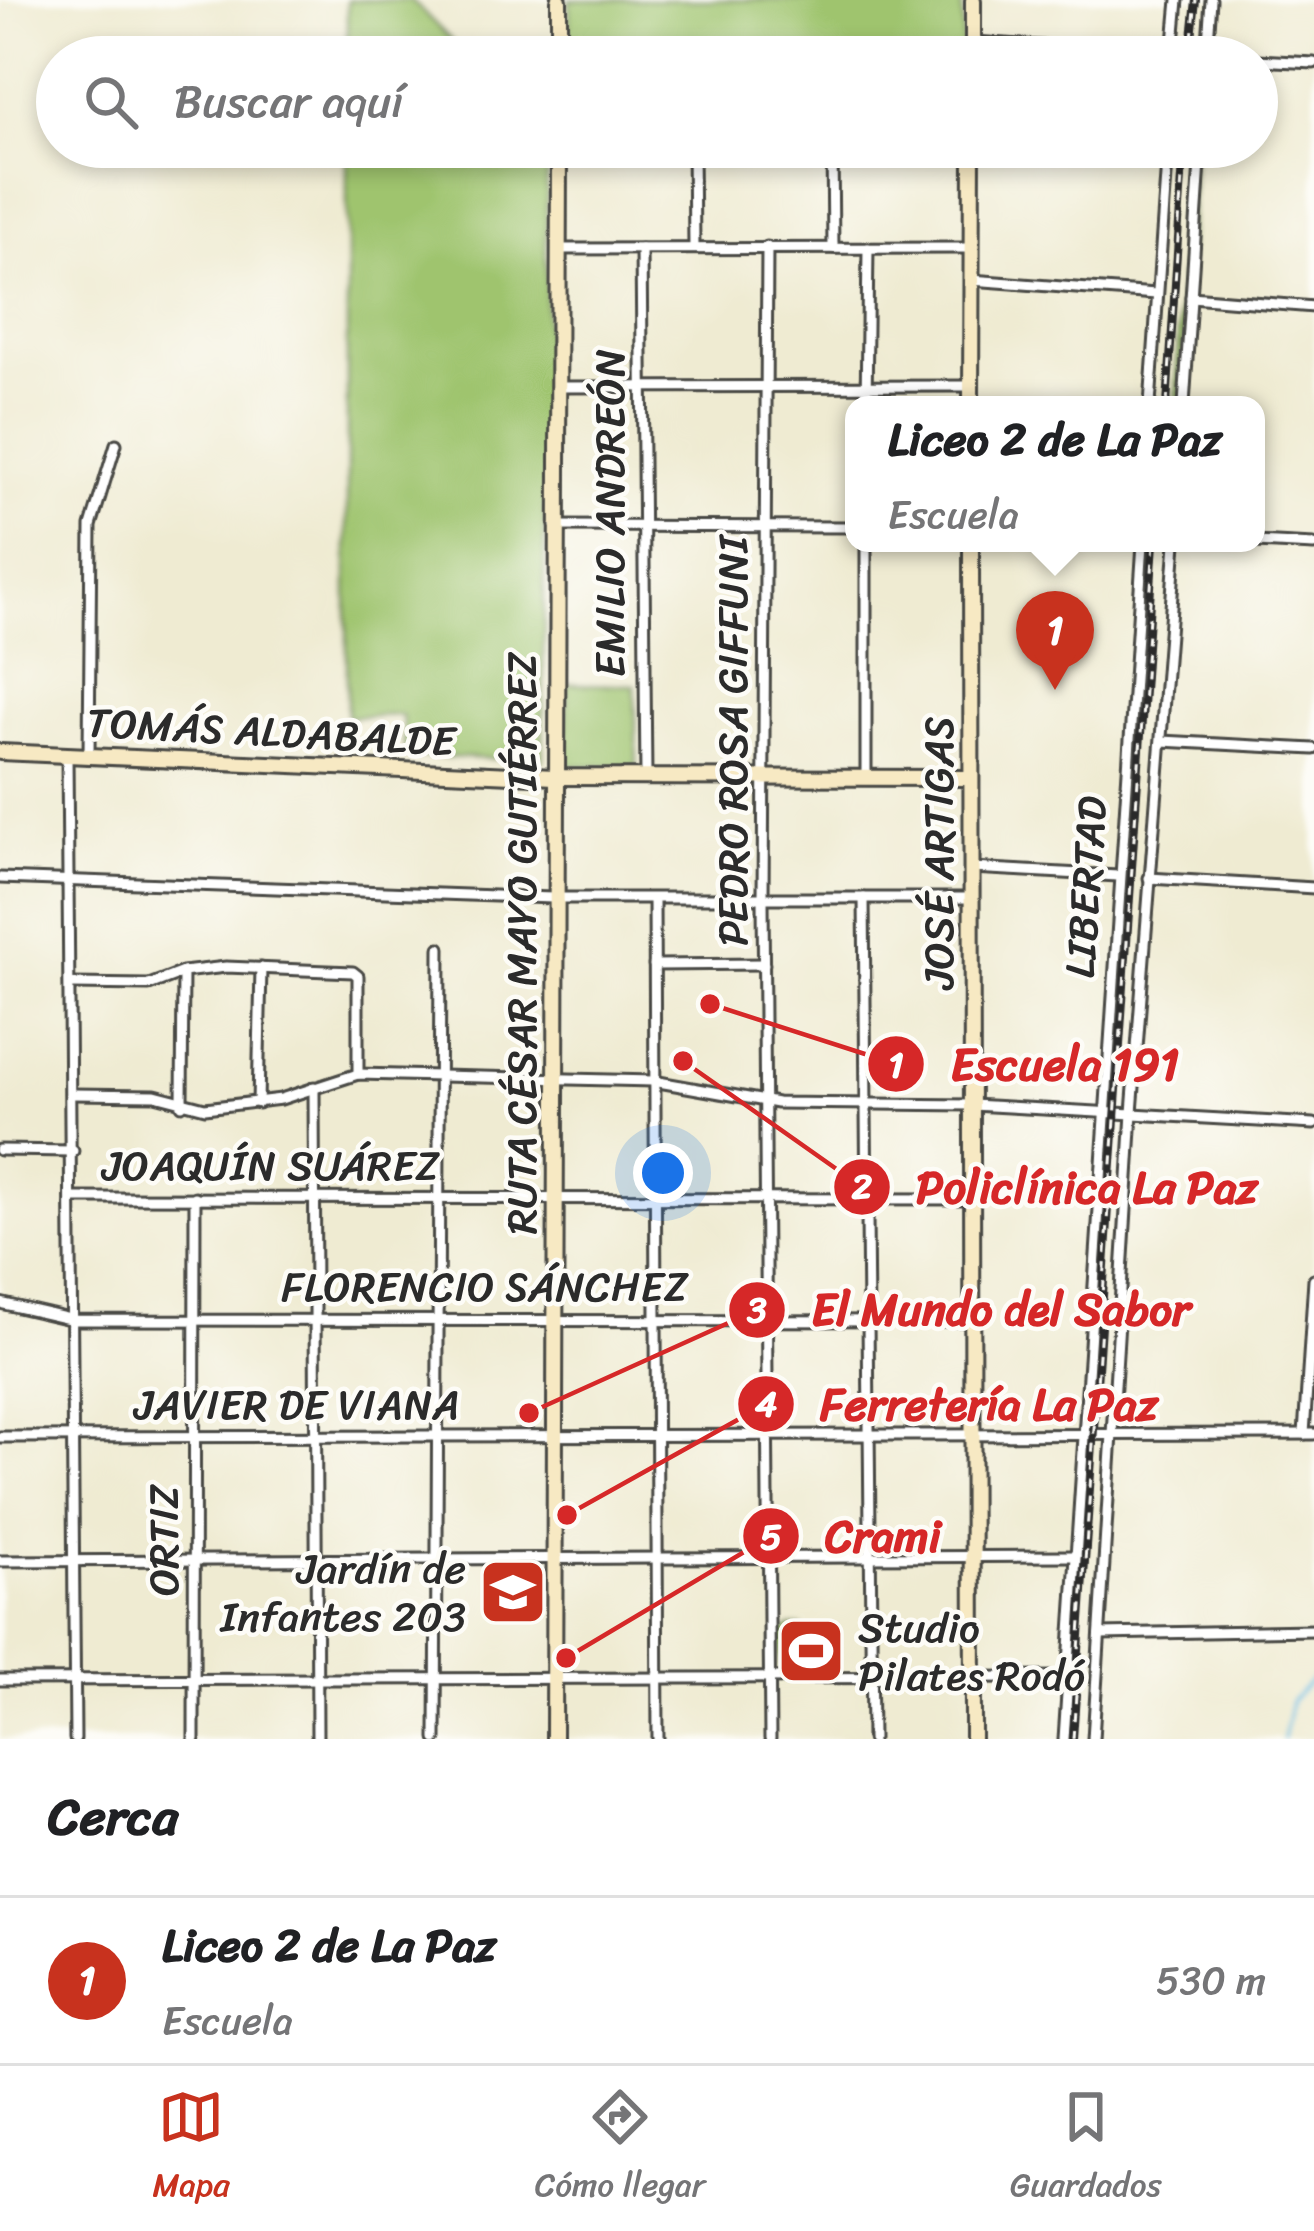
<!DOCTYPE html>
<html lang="es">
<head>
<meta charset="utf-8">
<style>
  body { margin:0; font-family:Sriracha,sans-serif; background:#f2f2f2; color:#202124 }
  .you { position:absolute; left:663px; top:1173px; width:42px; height:42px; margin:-30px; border:9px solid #fff; border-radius:50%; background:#1a73e8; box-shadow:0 0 0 18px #1a73e833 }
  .badge { display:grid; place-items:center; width:78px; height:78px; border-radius:50%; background:#c8321e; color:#fff; font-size:39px; font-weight:700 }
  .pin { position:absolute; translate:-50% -99px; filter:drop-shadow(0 3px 6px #0008) }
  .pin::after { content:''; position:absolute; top:63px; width:42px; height:36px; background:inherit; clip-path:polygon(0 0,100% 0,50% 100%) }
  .popup { position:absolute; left:845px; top:396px; width:420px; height:156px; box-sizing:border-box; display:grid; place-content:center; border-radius:24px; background:#fff; filter:drop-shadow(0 3px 9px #0005); font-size:39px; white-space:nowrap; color:#757577 }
  .popup b { font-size:45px; color:#202124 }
  .popup::after { content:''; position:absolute; left:50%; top:100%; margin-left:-24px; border:24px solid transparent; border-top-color:#fff }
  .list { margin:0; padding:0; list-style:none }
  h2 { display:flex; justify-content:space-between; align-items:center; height:156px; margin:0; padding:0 48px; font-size:51px }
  h2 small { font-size:39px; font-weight:400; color:#757577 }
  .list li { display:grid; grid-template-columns:78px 1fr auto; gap:36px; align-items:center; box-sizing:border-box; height:168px; padding:0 48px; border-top:3px solid #e0e0e0 }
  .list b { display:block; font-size:45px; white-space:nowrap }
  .list p { margin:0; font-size:39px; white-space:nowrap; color:#757577 }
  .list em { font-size:39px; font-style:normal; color:#757577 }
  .icon { flex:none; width:66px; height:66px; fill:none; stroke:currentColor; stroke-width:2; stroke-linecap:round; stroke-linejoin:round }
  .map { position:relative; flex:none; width:1314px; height:1739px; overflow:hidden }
  .search { position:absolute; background:#fff; box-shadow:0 6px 18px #0003; left:36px; right:36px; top:36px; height:132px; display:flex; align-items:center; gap:30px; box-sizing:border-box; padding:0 42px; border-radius:66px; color:#757577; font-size:45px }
  .sheet { height:324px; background:#fff }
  nav { display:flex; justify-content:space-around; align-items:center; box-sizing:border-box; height:168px; border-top:3px solid #e0e0e0; background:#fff; font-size:33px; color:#757577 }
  nav a { display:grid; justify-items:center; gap:6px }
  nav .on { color:#c8321e }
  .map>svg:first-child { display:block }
</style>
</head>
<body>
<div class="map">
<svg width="1314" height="1739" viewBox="0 0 1314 1739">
  <rect width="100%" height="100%" fill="#fdfcf7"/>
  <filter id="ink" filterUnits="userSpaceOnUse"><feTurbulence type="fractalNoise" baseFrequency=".00833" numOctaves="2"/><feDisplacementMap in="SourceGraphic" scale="24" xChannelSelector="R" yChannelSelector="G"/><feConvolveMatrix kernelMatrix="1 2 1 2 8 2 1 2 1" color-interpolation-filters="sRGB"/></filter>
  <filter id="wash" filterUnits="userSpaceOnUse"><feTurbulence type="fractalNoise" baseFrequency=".004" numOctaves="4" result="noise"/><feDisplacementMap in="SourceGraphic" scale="48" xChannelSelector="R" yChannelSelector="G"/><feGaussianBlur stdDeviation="2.7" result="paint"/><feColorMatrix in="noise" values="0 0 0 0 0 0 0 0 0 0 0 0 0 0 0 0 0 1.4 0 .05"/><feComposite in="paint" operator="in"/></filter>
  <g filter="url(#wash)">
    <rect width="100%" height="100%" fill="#efebd2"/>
    <g fill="#9fc46e" stroke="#65784c" stroke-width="3">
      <path d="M 347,0 L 411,0 L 468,57 L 347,57 Z"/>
      <path d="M 569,0 L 962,0 L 963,57 L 570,57 Z"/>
      <path d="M 347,147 L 547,147 L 543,760 L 405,756 L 402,715 L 347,717 Z"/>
      <path d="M 1194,147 L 1181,405 L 1176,405 L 1179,294 Z"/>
      <path d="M 567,684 L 635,685 L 637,766 L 565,766 Z"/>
      <path d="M 791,1627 L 801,1627 L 801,1666 L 780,1666 L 780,1632 Z"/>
    </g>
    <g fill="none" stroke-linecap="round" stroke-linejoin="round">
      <path stroke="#69bee5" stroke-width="3" d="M 1283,1739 L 1291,1701 L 1314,1677"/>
    </g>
  </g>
  <g filter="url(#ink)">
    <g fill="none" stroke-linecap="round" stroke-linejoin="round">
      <g stroke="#484844" stroke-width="15">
        <g id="street">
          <path d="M 973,42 L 1173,54"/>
          <path d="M 1173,54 L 1178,0"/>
          <path d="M 1207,57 L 1211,0"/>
          <path d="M 1257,60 L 1314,63"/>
          <path d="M 693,147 L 694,247"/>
          <path d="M 832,147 L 833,248"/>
          <path d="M 767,247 L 763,899 L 770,1739"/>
          <path d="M 558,249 L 972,248"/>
          <path d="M 641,249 L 646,776"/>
          <path d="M 971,280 L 1156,294"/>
          <path d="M 1191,297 L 1314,307"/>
          <path d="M 557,387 L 971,386"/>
          <path d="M 866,405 L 868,248"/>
          <path d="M 1150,405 L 1168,147"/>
          <path d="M 1184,405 L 1201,147"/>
          <path d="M 555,526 L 854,527"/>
          <path d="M 1256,542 L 1314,545"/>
          <path d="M 1162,741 L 1314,749"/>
          <path d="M 67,754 L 75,1739"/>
          <path d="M 89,755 L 91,526 L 116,444"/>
          <path d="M 866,778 L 866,543"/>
          <path d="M 971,868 L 1118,876"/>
          <path d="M 0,878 L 553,898 L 971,898"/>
          <path d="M 1149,878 L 1314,888"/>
          <path d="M 864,898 L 872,1739"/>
          <path d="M 654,899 L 658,1739"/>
          <path d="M 654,965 L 764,964"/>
          <path d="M 72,984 L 149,985 L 183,972 L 226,967 L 353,972 L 358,976 L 358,1074"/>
          <path d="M 314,1087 L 317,1739"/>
          <path d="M 73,1094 L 155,1095 L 205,1108 L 281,1099 L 358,1074 L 653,1081 L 777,1103 L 972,1105 L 1314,1124"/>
          <path d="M 258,1103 L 261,968"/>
          <path d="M 182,1105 L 183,972"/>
          <path d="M 0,1150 L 73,1151"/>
          <path d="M 74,1198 L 971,1199"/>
          <path d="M 0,1303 L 74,1320 L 971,1321"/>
          <path d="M 1304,1434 L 1314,1279"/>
          <path d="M 0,1437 L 1314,1434"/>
          <path d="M 0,1561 L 1076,1556"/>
          <path d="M 1100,1634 L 1314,1630"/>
          <path d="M 0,1680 L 1067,1677"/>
          <path d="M 194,1739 L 195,1197"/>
          <path d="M 436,1739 L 440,948"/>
          <path d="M 1064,1739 L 1143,543"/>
          <path d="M 1093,1739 L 1132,1113 L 1176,543"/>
        </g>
      </g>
      <g stroke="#484844" stroke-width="20">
        <g id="secondary">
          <path d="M 973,0 L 973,57"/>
          <path d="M 559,57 L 559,0"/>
          <path d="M 971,405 L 972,147"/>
          <path d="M 971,543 L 973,1739"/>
          <path d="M 0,752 L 555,777 L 971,778"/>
          <path d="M 554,1739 L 559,147"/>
        </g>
      </g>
      <use href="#street" stroke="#fff" stroke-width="9"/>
      <use href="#secondary" stroke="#f7e9c3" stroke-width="14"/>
      <g stroke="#2b2b2b" stroke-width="8">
        <g id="rail">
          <path d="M 1190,57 L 1196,0"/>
          <path d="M 1167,405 L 1184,147"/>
          <path d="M 1073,1739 L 1154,543"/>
        </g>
      </g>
      <use href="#rail" stroke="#fdfcf7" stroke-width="3" stroke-dasharray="9" stroke-linecap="butt"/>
    </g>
  </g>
  <defs>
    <g id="school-square" transform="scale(3.45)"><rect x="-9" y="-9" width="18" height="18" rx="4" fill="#c8321e" stroke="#fdfcf7"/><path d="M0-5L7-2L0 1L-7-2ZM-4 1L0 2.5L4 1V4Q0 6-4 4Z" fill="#fff"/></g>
    <g id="stadium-square" transform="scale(3.45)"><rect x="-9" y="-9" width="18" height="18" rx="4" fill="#c8321e" stroke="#fdfcf7"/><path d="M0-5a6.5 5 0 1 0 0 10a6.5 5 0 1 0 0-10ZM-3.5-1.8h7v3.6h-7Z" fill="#fff"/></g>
  </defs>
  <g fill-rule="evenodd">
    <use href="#school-square" x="513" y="1592"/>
    <use href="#stadium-square" x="811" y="1651"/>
  </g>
  <g text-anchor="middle" stroke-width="9" stroke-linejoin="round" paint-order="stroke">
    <g font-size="42" fill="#2b2b2b" stroke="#fdfcf7">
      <text transform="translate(609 513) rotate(-90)" y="15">EMILIO ANDREÓN</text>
      <text transform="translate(271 731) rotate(3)" y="15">TOMÁS ALDABALDE</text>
      <text transform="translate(732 741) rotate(-90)" y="15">PEDRO ROSA GIFFUNI</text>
      <text transform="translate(938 853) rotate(-90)" y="15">JOSÉ ARTIGAS</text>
      <text transform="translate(1085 887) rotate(-86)" y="15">LIBERTAD</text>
      <text transform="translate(521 943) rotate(-90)" y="15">RUTA CÉSAR MAYO GUTIÉRREZ</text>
      <text x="271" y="1180">JOAQUÍN SUÁREZ</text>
      <text x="485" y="1301">FLORENCIO SÁNCHEZ</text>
      <text x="297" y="1419">JAVIER DE VIANA</text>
      <text transform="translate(163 1540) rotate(-90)" y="15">ORTIZ</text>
    </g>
    <g font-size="42" fill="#2b2b2b" stroke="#fdfcf7" text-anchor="end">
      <text x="466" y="1583">Jardín de<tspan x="466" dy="48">Infantes 203</tspan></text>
      <text x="858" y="1642" text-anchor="start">Studio<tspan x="858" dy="48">Pilates Rodó</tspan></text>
    </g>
  </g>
  <path fill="none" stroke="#d62828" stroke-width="4.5" d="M710 1004L896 1064M683 1061L862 1187M529 1413L757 1310M567 1515L766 1404M566 1658L771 1536"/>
  <g fill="#d62828" stroke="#fdfcf7" stroke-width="4.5">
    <circle cx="710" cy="1004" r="12"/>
    <circle cx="683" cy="1061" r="12"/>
    <circle cx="529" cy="1413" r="12"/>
    <circle cx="567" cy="1515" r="12"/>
    <circle cx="566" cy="1658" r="12"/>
    <circle cx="896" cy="1064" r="30"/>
    <circle cx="862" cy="1187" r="30"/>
    <circle cx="757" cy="1310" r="30"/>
    <circle cx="766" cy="1404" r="30"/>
    <circle cx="771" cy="1536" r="30"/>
  </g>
  <g font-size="36" text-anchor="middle" font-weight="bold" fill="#fff">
    <text x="896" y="1077">1</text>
    <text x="862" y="1199">2</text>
    <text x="757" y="1322">3</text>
    <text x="766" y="1416">4</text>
    <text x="771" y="1549">5</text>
  </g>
  <g font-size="45" text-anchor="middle" font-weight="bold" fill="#d62828" stroke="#fdfcf7" stroke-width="9" stroke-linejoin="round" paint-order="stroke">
    <text x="1065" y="1080">Escuela 191</text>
    <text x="1087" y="1203">Policlínica La Paz</text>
    <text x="1001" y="1325">El Mundo del Sabor</text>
    <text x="989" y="1420">Ferretería La Paz</text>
    <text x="883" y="1552">Crami</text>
  </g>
</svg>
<div class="you"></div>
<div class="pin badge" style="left:1055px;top:690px">1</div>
<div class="popup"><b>Liceo 2 de La Paz</b>Escuela</div>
<div class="search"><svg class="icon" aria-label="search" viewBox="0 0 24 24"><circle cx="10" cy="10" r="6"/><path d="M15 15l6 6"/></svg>Buscar aquí</div>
</div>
<section class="sheet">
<h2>Cerca<small></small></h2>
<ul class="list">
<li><span class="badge">1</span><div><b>Liceo 2 de La Paz</b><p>Escuela</p></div><em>530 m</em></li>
</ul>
</section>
<nav>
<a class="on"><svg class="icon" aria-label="map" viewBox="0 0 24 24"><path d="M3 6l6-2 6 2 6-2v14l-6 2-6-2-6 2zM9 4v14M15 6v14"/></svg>Mapa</a>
<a><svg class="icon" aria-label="directions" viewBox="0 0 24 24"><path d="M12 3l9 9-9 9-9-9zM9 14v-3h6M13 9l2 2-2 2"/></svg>Cómo llegar</a>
<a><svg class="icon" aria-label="saved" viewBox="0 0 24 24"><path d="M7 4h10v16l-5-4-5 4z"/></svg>Guardados</a>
</nav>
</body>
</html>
